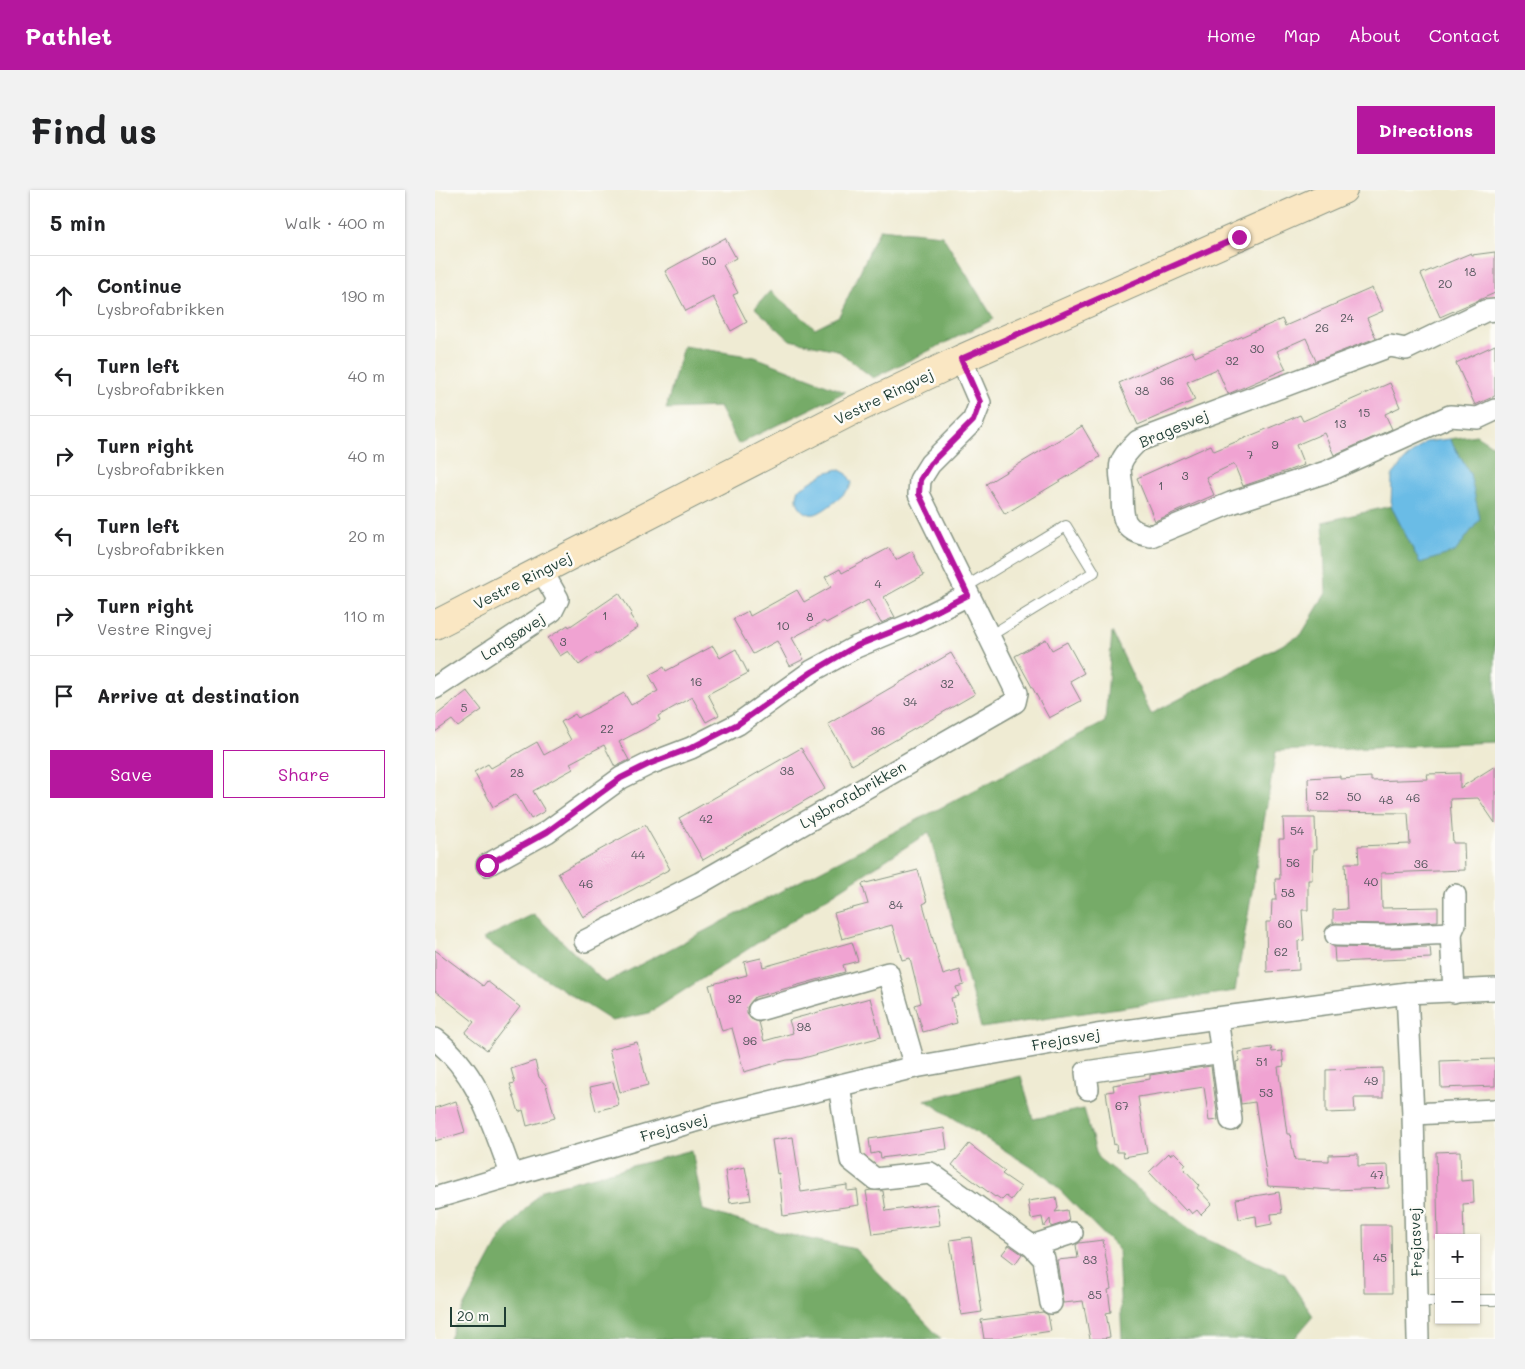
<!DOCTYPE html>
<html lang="en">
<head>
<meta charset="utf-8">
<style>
  body { margin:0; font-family:Mali,sans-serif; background:#f2f2f2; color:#202124 }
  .controls { position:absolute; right:15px; bottom:15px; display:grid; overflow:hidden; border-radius:0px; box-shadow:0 1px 4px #0004 }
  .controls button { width:45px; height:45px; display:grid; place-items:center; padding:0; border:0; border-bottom:1px solid #e0e0e0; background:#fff; color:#202124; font:25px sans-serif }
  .scale { position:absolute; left:15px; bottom:12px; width:56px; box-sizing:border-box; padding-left:5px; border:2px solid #1f3d34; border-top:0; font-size:14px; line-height:18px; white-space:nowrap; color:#1f3d34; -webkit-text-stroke:4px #fdfcf7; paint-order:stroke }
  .stop { position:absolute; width:15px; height:15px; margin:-11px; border:4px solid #b5179e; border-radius:50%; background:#fff }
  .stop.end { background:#b5179e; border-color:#fff; box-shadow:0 1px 5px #0008 }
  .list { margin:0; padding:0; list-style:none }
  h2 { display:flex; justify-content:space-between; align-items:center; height:65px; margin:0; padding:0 20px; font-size:21px }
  h2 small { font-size:16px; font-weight:400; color:#757577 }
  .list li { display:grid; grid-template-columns:32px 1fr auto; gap:15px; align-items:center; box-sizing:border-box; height:80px; padding:0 20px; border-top:1px solid #e0e0e0 }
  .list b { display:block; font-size:19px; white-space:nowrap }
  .list p { margin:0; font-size:16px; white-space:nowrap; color:#757577 }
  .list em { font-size:16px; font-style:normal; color:#757577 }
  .actions { display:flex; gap:10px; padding:15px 20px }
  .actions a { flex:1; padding:11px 0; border:1px solid #b5179e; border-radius:0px; text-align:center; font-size:18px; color:#b5179e }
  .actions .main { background:#b5179e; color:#fff }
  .icon { flex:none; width:28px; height:28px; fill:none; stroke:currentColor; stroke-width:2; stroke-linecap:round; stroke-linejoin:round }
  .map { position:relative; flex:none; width:1060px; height:1149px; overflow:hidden; border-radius:0px }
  header { display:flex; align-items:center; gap:30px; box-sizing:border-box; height:70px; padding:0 25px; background:#b5179e; color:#fff }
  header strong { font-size:24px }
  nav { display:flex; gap:28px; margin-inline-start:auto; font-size:18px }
  .intro { display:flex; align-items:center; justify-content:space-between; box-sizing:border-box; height:120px; padding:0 30px }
  h1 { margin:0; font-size:35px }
  .button { padding:12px 22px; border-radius:0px; background:#b5179e; color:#fff; font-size:18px; font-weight:700 }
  main { display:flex; gap:30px; padding:0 30px }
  aside { flex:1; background:#fff; border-radius:0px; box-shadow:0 1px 4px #0004 }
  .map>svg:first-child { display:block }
</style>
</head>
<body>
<header>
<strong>Pathlet</strong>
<nav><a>Home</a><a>Map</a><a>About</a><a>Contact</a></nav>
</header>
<div class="intro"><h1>Find us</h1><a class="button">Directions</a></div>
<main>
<aside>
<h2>5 min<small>Walk · 400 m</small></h2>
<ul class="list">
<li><svg class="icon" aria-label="ahead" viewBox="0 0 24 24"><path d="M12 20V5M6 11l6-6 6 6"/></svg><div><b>Continue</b><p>Lysbrofabrikken</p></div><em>190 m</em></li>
<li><svg class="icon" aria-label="left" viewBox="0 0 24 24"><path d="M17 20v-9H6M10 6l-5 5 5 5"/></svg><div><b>Turn left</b><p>Lysbrofabrikken</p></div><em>40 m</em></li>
<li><svg class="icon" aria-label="right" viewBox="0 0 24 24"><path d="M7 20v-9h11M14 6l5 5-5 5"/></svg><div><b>Turn right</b><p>Lysbrofabrikken</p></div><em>40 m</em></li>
<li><svg class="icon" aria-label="left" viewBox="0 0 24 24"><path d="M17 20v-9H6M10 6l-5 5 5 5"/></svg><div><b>Turn left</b><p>Lysbrofabrikken</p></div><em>20 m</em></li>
<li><svg class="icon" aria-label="right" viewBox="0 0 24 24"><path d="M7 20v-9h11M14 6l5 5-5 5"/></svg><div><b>Turn right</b><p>Vestre Ringvej</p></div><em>110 m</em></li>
<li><svg class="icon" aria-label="arrive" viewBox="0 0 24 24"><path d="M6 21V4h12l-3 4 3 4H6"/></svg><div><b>Arrive at destination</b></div></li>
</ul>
<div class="actions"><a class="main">Save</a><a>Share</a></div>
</aside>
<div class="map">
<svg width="1060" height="1149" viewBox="0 0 1060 1149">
  <rect width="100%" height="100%" fill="#fdfcf7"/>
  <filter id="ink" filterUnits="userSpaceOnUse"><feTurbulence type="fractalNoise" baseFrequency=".02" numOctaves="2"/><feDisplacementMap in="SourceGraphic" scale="10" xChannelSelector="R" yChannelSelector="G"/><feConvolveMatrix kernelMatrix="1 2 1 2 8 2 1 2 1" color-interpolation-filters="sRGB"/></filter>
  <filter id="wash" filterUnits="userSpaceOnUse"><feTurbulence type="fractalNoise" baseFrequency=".0096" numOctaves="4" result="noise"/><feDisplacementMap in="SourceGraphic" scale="20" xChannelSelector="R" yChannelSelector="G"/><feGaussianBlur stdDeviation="1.12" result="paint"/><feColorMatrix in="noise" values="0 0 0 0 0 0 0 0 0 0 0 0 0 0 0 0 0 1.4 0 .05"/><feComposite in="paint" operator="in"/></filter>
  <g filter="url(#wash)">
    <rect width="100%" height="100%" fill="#efebd3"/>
    <g fill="#76ab68" stroke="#4a744e">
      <path d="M 445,39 L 507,45 L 559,129 L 438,188 L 402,160 L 355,150 L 320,118 L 335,101 L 380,138 L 404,126 Z"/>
      <path d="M 248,156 L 320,167 L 410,202 L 303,254 L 284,217 L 231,219 Z"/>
      <path d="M 1041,245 L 1060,257 L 1060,552 L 841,561 L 800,801 L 546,838 L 494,642 L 214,823 L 177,831 L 48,749 L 99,724 L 170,793 L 670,532 L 677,442 L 716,524 L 866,445 L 891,403 L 888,332 L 956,316 L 985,373 L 1035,284 L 1015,249 Z"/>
      <path d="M 586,886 L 598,929 L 649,919 L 663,968 L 764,1046 L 850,1084 L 878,1126 L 859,1149 L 687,1149 L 683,1059 L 612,987 L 490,910 Z"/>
      <path d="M 257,960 L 268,1020 L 346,1043 L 420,1059 L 506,1149 L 14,1149 L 21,1131 L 66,1047 L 107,1000 Z"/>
    </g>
    <g fill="#6bbce6" stroke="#457c8d">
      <path d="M 1015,249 L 1035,284 L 1045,329 L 1020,362 L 985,373 L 956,316 L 957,286 L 969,271 L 990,252 Z"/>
      <path d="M 403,279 L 412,284 L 417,293 C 415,301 389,322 380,324 C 372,326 364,318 362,311 C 361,307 363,303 364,299 L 390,283 Z"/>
    </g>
    <g id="blocks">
      <g fill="#f0a3d2">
        <path d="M 290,48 L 301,68 L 288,75 L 303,103 L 298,105 L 312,132 L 296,141 L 278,107 L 251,121 L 230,81 Z"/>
        <path d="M 1060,62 L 1060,103 L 1005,127 L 986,84 L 1036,63 L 1037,65 Z"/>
        <path d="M 937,98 L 948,121 L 932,128 L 941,148 L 881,171 L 871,148 L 842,161 L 851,179 L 793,204 L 782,179 L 752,192 L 760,210 L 703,235 L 684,193 L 757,161 L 760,167 L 847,129 L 850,136 Z"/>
        <path d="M 1060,155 L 1060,206 L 1040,215 L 1021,173 Z"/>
        <path d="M 955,193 L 965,217 L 950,224 L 957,239 L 899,265 L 889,243 L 861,255 L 869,275 L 808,296 L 799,274 L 771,287 L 779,305 L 720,331 L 702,288 L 776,255 L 779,261 L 865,225 L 868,231 Z"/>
        <path d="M 647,236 L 665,267 L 570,324 L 551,294 Z"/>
        <path d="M 454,358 L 461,370 L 477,361 L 489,385 L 449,407 L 460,427 L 446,433 L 433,410 L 391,433 L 389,431 L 357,448 L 369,469 L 355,476 L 342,451 L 318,464 L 298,429 L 313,421 L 315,426 L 362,400 L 369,412 L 396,397 L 390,387 L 405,379 L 407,383 Z"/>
        <path d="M 184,403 L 197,423 L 195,425 L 203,437 L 162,465 L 161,463 L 144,475 L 133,461 L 125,466 L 113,448 L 133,435 L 134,437 Z"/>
        <path d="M 611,449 L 617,460 L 632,452 L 649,483 L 635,491 L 646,511 L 614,528 L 580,466 Z"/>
        <path d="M 278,456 L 285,468 L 301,459 L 313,483 L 273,504 L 284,525 L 271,532 L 257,507 L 223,526 L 225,530 L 184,552 L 194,570 L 180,577 L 169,555 L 135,573 L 138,579 L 98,601 L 110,621 L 96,629 L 81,604 L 58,617 L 39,582 L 53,574 L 56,578 L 102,552 L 109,565 L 136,550 L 126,532 L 140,524 L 143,528 L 189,503 L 196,515 L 223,501 L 214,485 L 229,477 L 231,481 Z"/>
        <path d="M 516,463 L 540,504 L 417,575 L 393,534 Z"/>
        <path d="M 32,501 L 47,520 L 23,537 L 17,530 L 0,542 L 0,526 Z"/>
        <path d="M 366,558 L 390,599 L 268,670 L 244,628 Z"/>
        <path d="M 1060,576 L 1060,633 L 1043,608 L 1015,609 L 1018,653 L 1029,653 L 1030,680 L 946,683 L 947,718 L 1003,717 L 1003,731 L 955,734 L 898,733 L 898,720 L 912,719 L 910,673 L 924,673 L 923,656 L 975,654 L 973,623 L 874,622 L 873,588 L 905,586 L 905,589 L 936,587 L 936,591 L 993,589 L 992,584 L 1025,583 L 1025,598 Z"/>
        <path d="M 848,628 L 880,628 L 881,660 L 878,660 L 877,690 L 873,690 L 873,720 L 867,720 L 869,750 L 863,751 L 864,780 L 832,782 L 831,732 L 836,732 L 837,710 L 841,710 L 840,689 L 845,689 L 844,649 L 849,649 Z"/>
        <path d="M 210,635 L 235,679 L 148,727 L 123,683 Z"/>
        <path d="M 483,680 L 492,712 L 488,714 L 508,785 L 525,780 L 529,795 L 521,797 L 524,806 L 516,808 L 522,833 L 488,842 L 480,815 L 486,813 L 475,768 L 467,770 L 457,735 L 407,749 L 399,723 L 433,714 L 427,694 Z"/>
        <path d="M 417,752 L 423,771 L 408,775 L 410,782 L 320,807 L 312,817 L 312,824 L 316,829 L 324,832 L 329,851 L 358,843 L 354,830 L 435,808 L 446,847 L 365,869 L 352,870 L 309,882 L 297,838 L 287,841 L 274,795 L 312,785 L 309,772 L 326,768 L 328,777 Z"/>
        <path d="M 899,757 L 955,758 L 995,757 L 996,768 L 900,772 Z"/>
        <path d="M 0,760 L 48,796 L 52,791 L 85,817 L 52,860 L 30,843 L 39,832 L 0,801 Z"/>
        <path d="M 202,852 L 213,895 L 185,902 L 174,859 Z"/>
        <path d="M 836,857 L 837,862 L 847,861 L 849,876 L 843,877 L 852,944 L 855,944 L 860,970 L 894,971 L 894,965 L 923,964 L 923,976 L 953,975 L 954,998 L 898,1000 L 833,996 L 820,912 L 806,914 L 801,872 L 804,871 L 803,862 Z"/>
        <path d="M 1060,869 L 1060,896 L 1006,898 L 1005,871 Z"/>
        <path d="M 100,871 L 104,887 L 111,895 L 120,928 L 92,936 L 88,920 L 84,922 L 75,894 L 80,893 L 76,879 Z"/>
        <path d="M 776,876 L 783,930 L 774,931 L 769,897 L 703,907 L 712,963 L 689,967 L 688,962 L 682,962 L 681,954 L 679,955 L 671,902 L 679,901 L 678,895 L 715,889 L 715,885 Z"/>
        <path d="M 948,878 L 948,908 L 919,908 L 920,922 L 891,923 L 891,880 Z"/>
        <path d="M 178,892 L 184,915 L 161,921 L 155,897 Z"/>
        <path d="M 21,911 L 30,942 L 0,951 L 0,918 Z"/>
        <path d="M 509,938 L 512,959 L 446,968 L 445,962 L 436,964 L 434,949 Z"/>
        <path d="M 358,947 L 366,1002 L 412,995 L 412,1001 L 422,1000 L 424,1015 L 348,1026 L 344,983 L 342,984 L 337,950 Z"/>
        <path d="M 534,954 L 570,981 L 567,984 L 586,997 L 576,1010 L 571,1006 L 567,1010 L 561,1006 L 560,1007 L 517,975 Z"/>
        <path d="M 1025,961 L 1026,991 L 1038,990 L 1039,1013 L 1028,1014 L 1029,1048 L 1003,1048 L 1001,962 Z"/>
        <path d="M 739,962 L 751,974 L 748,978 L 764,995 L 762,998 L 777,1014 L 766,1025 L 762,1020 L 757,1024 L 753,1019 L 751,1021 L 714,982 L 734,963 L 735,965 Z"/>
        <path d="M 310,977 L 316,1010 L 295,1013 L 290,981 Z"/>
        <path d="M 436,1000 L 448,1001 L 451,1021 L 502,1014 L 505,1035 L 438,1044 L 431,1001 Z"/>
        <path d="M 844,1002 L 847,1023 L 836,1024 L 837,1034 L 822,1037 L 821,1026 L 804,1029 L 801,1009 Z"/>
        <path d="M 621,1007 L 623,1018 L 620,1022 L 632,1020 L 634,1031 L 616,1037 L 615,1029 L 609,1037 L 607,1027 L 596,1029 L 593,1011 Z"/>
        <path d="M 928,1035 L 956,1035 L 957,1103 L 929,1103 Z"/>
        <path d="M 536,1047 L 547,1122 L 526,1125 L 515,1050 Z"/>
        <path d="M 668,1050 L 676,1099 L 673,1100 L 676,1122 L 671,1123 L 675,1147 L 670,1148 L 671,1149 L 655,1149 L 648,1111 L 628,1113 L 622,1070 L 643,1068 L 641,1055 L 644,1053 Z"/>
        <path d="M 574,1055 L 587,1064 L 580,1074 L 567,1064 Z"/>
        <path d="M 608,1122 L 613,1125 L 616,1141 L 565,1149 L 549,1149 L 546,1130 Z"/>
      </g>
    </g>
  </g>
  <g filter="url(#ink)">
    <use href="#blocks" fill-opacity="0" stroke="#879484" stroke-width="1"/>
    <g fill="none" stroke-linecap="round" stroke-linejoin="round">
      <g stroke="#879484" stroke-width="12">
        <g id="service">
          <path d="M 529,398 L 631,336 L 659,382 L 553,447"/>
          <path d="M 1041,1110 L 1060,1110"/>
          <path d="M 983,1111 L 1004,1111"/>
        </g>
      </g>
      <g stroke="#879484" stroke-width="24">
        <g id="minor">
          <path d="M 1060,120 L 1050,121 L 971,159 L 955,156 L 703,251 C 697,257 689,264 686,273 C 684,279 686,289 687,296 C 688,323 683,341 716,346 L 796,313 L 891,282 L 1015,226 L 1043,228 L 1060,220"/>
          <path d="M 0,498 L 117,421 L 123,409 L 107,381"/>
          <path d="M 52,675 L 112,642 L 186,588 L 214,574 L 256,558 L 303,534 L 377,481 L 421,457 L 476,434 L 533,405"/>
          <path d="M 1016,743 L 1020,734 L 1020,705"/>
          <path d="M 901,745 L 955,746 L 1016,743 L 1019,802"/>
          <path d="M 150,751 L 265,693 L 580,512 L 582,503 L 484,304 L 485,290 L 495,274 L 538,231 L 545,213 L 526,169"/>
          <path d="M 972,803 L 978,924 L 983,1149"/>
          <path d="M 324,820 L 453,783 L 480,877"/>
          <path d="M 782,828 L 796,930"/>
          <path d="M 0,849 C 44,883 58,936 77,986"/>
          <path d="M 404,895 L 416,970 L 440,989 L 495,983 L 597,1056 L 609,1069 L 616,1113"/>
          <path d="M 653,899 L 651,882 L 787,862"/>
          <path d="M 978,924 L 1060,920"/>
          <path d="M 0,1008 L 277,926 L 480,877 L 662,845 L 782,828 L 972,803 L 1060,799"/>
          <path d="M 597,1056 L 637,1043"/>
        </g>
      </g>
      <g stroke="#879484" stroke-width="30">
        <path id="secondary" d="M 0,435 L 415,222 L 526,169 L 908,0"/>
      </g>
      <use href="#service" stroke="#fff" stroke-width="10"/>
      <use href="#minor" stroke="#fff" stroke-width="21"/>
      <use href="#secondary" stroke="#fae7c3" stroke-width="28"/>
    </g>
  </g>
  <g fill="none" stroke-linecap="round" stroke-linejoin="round" filter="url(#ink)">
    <path stroke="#b5179e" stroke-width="6" d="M 52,675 L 112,642 L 186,588 L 214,574 L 256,558 L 303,534 L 377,482 L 421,456 L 476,434 L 533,405 L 484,304 L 485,290 L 495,274 L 538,231 L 545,212 L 526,169 L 804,47"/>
  </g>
  <g text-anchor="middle" stroke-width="5" stroke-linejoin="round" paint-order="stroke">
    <g font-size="12" fill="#53565c">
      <text x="274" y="75">50</text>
      <text x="1035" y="86">18</text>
      <text x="1010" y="98">20</text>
      <text x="912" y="132">24</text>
      <text x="887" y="142">26</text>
      <text x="822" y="163">30</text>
      <text x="797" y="175">32</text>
      <text x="732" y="195">36</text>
      <text x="707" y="205">38</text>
      <text x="929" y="227">15</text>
      <text x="905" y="238">13</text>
      <text x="840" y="259">9</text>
      <text x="815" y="269">7</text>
      <text x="750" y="290">3</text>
      <text x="726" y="300">1</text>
      <text x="443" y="398">4</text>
      <text x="170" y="430">1</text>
      <text x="375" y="431">8</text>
      <text x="348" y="440">10</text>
      <text x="128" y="456">3</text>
      <text x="261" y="496">16</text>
      <text x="512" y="498">32</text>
      <text x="475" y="516">34</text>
      <text x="29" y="522">5</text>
      <text x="172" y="543">22</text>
      <text x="443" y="545">36</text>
      <text x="352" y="585">38</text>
      <text x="82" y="587">28</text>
      <text x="887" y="610">52</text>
      <text x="919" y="611">50</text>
      <text x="978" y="612">46</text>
      <text x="951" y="614">48</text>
      <text x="271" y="633">42</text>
      <text x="862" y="645">54</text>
      <text x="203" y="669">44</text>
      <text x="858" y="677">56</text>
      <text x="986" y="678">36</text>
      <text x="936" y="696">40</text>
      <text x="151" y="698">46</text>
      <text x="853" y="707">58</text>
      <text x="461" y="719">84</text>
      <text x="850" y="738">60</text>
      <text x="846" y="766">62</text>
      <text x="300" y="813">92</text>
      <text x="369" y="841">98</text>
      <text x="315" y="855">96</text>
      <text x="827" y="876">51</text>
      <text x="936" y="895">49</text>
      <text x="831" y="907">53</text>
      <text x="687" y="920">67</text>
      <text x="942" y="989">47</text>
      <text x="945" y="1072">45</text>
      <text x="655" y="1074">83</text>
      <text x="660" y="1109">85</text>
    </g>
    <g font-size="15" fill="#1f3d34" stroke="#fdfcf7">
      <text transform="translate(449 207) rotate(-26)" y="5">Vestre Ringvej</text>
      <text transform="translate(739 239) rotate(-23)" y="5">Bragesvej</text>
      <text transform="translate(88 391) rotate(-27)" y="5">Vestre Ringvej</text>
      <text transform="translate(78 447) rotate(-33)" y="5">Langsøvej</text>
      <text transform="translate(418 605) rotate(-30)" y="5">Lysbrofabrikken</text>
      <text transform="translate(631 850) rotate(-10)" y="5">Frejasvej</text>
      <text transform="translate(239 938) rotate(-16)" y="5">Frejasvej</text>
      <text transform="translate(981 1052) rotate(-92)" y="5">Frejasvej</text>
    </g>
  </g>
</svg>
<div class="controls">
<button>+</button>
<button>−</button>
</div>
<div class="scale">20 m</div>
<div class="stop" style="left:52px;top:675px"></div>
<div class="stop end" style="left:804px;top:47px"></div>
</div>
</main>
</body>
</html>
